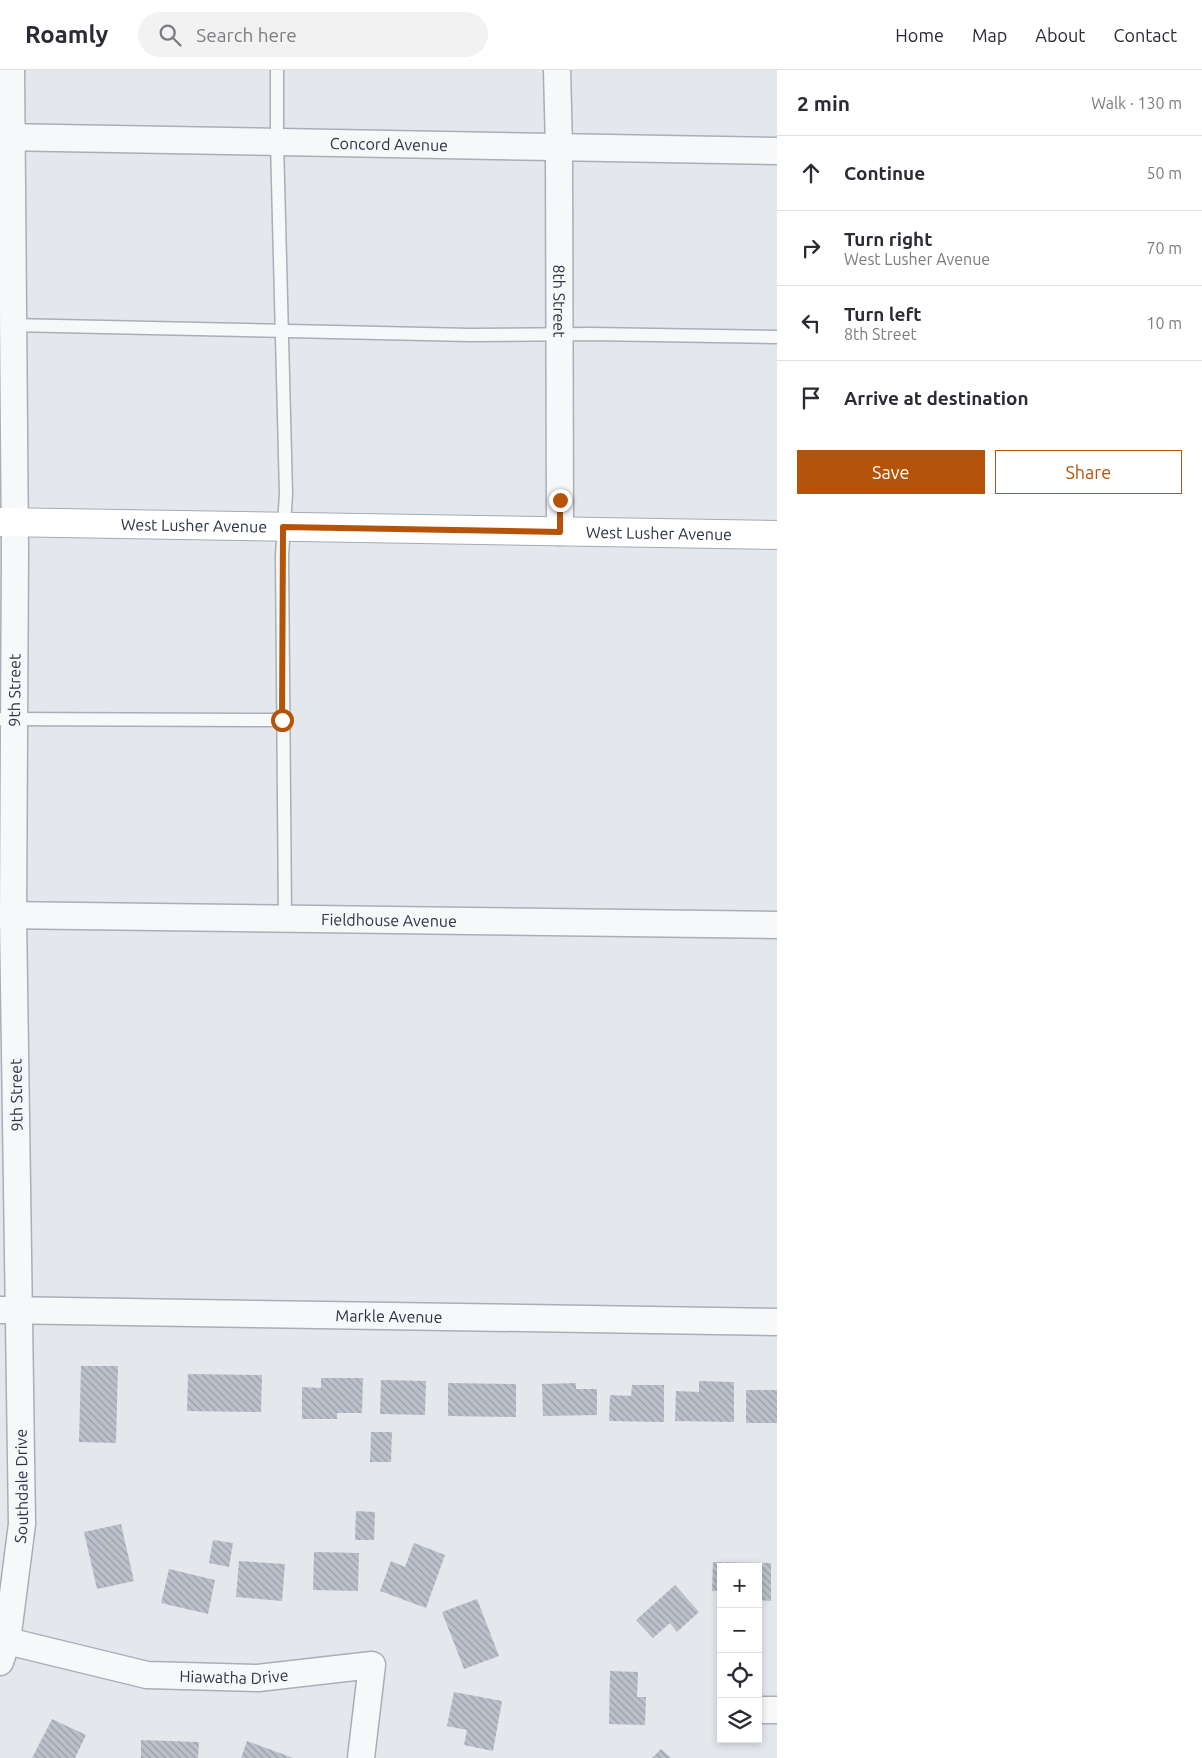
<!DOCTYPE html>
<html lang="en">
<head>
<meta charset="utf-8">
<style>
  body { margin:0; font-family:Ubuntu,sans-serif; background:#f2f2f3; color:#2b2b33 }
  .controls { position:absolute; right:15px; bottom:15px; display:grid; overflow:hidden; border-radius:0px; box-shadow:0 2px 8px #0003 }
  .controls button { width:45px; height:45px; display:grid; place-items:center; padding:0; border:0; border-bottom:1px solid #e1e1e2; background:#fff; color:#2b2b33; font:25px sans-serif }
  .stop { position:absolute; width:15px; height:15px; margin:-11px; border:4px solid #b45309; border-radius:50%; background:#fff }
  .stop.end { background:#b45309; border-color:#fff; box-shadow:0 1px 5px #0008 }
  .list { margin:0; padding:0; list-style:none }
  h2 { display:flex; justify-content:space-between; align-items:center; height:65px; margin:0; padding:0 20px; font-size:21px }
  h2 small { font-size:16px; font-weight:400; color:#7c7c81 }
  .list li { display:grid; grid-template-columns:32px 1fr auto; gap:15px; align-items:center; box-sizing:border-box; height:75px; padding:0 20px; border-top:1px solid #e1e1e2 }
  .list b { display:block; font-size:19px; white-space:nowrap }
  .list p { margin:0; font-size:16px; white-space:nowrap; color:#7c7c81 }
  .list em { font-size:16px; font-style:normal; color:#7c7c81 }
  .actions { display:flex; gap:10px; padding:15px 20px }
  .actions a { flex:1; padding:11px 0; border:1px solid #b45309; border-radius:0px; text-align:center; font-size:18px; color:#b45309 }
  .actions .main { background:#b45309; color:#fff }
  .icon { flex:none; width:28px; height:28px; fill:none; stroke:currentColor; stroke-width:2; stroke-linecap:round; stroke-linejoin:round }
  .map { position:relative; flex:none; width:777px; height:1688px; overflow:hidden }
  header { display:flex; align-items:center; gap:30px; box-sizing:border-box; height:70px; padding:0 25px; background:#fff; border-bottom:1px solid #e1e1e2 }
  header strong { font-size:24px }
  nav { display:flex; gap:28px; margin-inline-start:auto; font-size:18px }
  .search { width:350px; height:45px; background:#f2f2f3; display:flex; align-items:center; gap:12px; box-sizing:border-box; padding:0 18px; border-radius:28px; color:#7c7c81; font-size:19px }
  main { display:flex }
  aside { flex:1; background:#fff }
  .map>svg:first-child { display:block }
</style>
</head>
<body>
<header>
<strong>Roamly</strong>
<div class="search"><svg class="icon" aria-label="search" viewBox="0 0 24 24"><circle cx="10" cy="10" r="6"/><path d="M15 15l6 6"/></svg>Search here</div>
<nav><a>Home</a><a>Map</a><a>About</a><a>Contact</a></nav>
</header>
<main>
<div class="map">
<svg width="777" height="1688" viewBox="0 0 777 1688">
  <defs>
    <pattern id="building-back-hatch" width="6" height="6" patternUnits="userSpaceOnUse" patternTransform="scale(1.25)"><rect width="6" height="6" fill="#bbc0ca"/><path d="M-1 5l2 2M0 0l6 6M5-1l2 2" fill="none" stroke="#989da6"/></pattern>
  </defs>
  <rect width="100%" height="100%" fill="#e4e7ec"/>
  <g fill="url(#building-back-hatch)">
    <path d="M 81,1296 L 118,1296 L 116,1373 L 79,1372 Z"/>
    <path d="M 188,1304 L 262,1305 L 261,1342 L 187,1341 Z"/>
    <path d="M 321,1308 L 363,1308 L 362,1343 L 337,1343 L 337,1349 L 302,1349 L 302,1317 L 321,1318 Z"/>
    <path d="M 381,1310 L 426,1311 L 425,1345 L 380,1344 Z"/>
    <path d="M 699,1311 L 734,1312 L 734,1352 L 675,1351 L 676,1321 L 699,1322 Z"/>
    <path d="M 448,1313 L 516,1314 L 516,1347 L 448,1346 Z"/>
    <path d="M 576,1313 L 576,1319 L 597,1319 L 597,1345 L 543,1346 L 542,1314 Z"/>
    <path d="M 632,1315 L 664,1315 L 664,1352 L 609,1351 L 610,1325 L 631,1326 Z"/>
    <rect x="746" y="1320" width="31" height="33"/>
    <path d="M 371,1362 L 392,1362 L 391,1392 L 370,1392 Z"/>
    <path d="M 356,1441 L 375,1442 L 374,1470 L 355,1470 Z"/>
    <path d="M 121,1454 L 134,1511 L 97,1519 L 84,1462 Z"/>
    <path d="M 213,1470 L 233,1473 L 229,1497 L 209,1493 Z"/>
    <path d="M 414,1473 L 445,1485 L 426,1538 L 380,1521 L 391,1491 L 405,1497 Z"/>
    <path d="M 314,1482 L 359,1483 L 358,1521 L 313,1520 Z"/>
    <path d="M 239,1491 L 285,1494 L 282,1531 L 236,1527 Z"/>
    <path d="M 713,1492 L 771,1493 L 771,1531 L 758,1530 L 758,1497 L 721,1497 L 721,1521 L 712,1521 Z"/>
    <path d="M 169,1499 L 215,1510 L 208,1544 L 161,1533 Z"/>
    <path d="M 675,1515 L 699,1542 L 677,1562 L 670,1553 L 653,1568 L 636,1550 Z"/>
    <path d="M 477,1529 L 499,1586 L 464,1599 L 442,1542 Z"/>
    <path d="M 610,1601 L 638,1602 L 637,1627 L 646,1627 L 645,1655 L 609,1654 Z"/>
    <path d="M 454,1622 L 502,1631 L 493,1681 L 464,1675 L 467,1660 L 447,1656 Z"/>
    <path d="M 52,1649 L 86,1665 L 75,1688 L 32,1688 Z"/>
    <path d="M 141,1670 L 199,1672 L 198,1688 L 141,1688 Z"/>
    <path d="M 247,1671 L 293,1688 L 241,1688 Z"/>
    <path d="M 661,1679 L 671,1688 L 652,1688 Z"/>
  </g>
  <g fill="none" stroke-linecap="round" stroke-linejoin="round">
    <g stroke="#a9aeb7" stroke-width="15">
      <g id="service">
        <path d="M 277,0 L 277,72 L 286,424 L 282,486 L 285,849"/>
        <path d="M 10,255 L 470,265 L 591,264 L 777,267"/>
        <path d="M 0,649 L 282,650"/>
      </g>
    </g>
    <g stroke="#a9aeb7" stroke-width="29">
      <g id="minor">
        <path id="s1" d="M 557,0 L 559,77 L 560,462"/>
        <path id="s2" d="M 0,67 L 777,81"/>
        <path id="s3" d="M 0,845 L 777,855"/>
        <path id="s4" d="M 0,1240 L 777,1252"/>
        <path id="s5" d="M 7,1571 L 147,1605 L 258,1608 L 372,1595 L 361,1688"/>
        <path id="s6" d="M 0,1592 L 7,1571 L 22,1454 L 13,846 L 15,480 L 11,0"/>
        <path d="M 758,1640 L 777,1640"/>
      </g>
    </g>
    <g stroke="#a3abb8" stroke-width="30">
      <g id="primary">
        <path id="s7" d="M 0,452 L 777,465"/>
      </g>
    </g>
    <use href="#service" stroke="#f7f8fa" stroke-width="12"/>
    <use href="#minor" stroke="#f7f8fa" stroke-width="26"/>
    <use href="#primary" stroke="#fff" stroke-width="28"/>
  </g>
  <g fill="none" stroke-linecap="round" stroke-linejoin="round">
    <path stroke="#b45309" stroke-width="6" d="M 282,650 L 283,457 L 560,462 L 560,430"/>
  </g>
  <g text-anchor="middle" stroke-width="5" stroke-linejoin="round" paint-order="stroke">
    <g font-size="16" fill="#2b3445" stroke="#f4f6f9">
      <text dy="6" stroke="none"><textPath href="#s2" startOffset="389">Concord Avenue</textPath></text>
      <text dy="6" stroke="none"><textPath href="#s1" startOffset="231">8th Street</textPath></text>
      <text dy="6" stroke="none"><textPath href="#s7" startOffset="194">West Lusher Avenue</textPath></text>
      <text dy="6" stroke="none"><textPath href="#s7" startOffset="659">West Lusher Avenue</textPath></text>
      <text dy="6" stroke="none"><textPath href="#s6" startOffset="974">9th Street</textPath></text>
      <text dy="6" stroke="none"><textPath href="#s3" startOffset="389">Fieldhouse Avenue</textPath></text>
      <text transform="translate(16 1025) rotate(-91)" y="6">9th Street</text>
      <text dy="6" stroke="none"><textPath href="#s4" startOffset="389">Markle Avenue</textPath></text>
      <text dy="6" stroke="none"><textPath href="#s6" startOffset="178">Southdale Drive</textPath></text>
      <text dy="6" stroke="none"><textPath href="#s5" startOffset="231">Hiawatha Drive</textPath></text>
    </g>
  </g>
</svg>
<div class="controls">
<button>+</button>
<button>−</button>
<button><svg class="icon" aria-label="locate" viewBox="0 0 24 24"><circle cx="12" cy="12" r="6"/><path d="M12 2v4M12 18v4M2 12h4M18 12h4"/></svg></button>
<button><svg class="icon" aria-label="layers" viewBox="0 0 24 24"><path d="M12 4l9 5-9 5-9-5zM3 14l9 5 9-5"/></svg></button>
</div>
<div class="stop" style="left:282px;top:650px"></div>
<div class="stop end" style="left:560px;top:430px"></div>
</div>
<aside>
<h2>2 min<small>Walk · 130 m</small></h2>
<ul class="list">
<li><svg class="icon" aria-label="ahead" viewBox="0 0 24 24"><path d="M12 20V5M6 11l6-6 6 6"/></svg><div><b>Continue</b></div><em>50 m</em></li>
<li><svg class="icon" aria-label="right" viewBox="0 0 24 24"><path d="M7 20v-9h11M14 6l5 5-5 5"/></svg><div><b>Turn right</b><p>West Lusher Avenue</p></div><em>70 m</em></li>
<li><svg class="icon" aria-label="left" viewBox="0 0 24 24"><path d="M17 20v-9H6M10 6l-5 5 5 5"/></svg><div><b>Turn left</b><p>8th Street</p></div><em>10 m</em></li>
<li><svg class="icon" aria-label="arrive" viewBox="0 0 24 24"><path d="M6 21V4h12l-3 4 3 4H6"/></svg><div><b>Arrive at destination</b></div></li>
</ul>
<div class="actions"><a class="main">Save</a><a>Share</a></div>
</aside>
</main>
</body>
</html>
